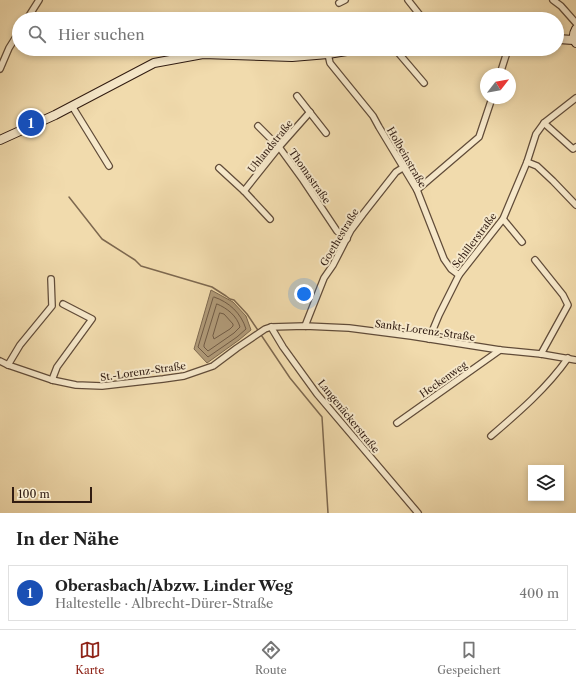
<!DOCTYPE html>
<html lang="de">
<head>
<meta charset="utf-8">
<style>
  body { margin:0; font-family:"Libre Caslon Text",serif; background:#f2f2f2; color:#222 }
  .controls { position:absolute; right:12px; bottom:12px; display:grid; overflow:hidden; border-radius:0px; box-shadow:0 2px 6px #0003 }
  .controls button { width:36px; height:36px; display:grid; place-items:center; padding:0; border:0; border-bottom:1px solid #e0e0e0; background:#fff; color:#222; font:20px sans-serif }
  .compass { position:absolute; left:480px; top:68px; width:36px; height:36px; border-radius:50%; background:#fff; box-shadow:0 2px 6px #0003; rotate:59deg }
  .scale { position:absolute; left:12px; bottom:10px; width:80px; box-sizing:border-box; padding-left:4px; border:2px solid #311c12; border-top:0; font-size:11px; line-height:14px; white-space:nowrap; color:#311c12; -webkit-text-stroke:3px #f6e8ca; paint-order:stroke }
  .you { position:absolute; left:304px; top:294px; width:14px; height:14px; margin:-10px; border:3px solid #fff; border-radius:50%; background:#1a73e8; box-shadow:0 0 0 6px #1a73e833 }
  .badge { display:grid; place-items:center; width:26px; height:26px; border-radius:50%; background:#8f2418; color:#fff; font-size:13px; font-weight:700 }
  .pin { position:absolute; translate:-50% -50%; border:2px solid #fff; box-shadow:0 1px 4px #0006 }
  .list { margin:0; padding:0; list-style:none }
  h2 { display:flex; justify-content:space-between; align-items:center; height:52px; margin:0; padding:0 16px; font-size:17px }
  h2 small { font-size:13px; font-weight:400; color:#767676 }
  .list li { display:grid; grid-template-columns:26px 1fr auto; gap:12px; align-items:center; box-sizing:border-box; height:56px; margin:0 8px 8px; padding:0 8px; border:1px solid #e0e0e0; border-radius:0px }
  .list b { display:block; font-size:15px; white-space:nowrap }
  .list p { margin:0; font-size:13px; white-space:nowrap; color:#767676 }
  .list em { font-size:13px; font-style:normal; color:#767676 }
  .icon { flex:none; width:22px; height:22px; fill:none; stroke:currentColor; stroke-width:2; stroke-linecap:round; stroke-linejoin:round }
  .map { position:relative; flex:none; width:576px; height:513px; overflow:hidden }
  .search { position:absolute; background:#fff; box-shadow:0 2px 6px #0003; left:12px; right:12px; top:12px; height:44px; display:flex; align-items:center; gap:10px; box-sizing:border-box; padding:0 14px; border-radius:22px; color:#767676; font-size:15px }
  .sheet { height:116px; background:#fff }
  nav { display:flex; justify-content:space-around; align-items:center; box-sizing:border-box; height:56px; border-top:1px solid #e0e0e0; background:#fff; font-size:11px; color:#767676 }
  nav a { display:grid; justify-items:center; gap:2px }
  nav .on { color:#8f2418 }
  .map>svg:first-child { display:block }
</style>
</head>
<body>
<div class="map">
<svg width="576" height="513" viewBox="0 0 576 513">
  <rect width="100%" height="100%" fill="#f1dbad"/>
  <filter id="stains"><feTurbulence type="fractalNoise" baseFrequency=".005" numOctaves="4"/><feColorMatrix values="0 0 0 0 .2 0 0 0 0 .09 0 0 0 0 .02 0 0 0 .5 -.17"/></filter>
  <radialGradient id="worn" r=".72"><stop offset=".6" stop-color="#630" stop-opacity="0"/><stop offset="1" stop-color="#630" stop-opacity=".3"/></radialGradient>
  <path fill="#b09a78" stroke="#7d684f" d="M 211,290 L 233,302 L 246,316 L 251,330 L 239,340 L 207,363 L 194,349 Z"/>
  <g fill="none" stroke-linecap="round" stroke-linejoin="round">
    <g stroke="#705b45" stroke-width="1">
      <path d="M 214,297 C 229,302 241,313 246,329 L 237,337 L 208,357 L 198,347 L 213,298 Z"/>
      <path d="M 217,304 C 227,308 237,316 240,327 L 234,333 L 208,351 L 204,347 L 204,345 L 216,306 Z"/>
      <path d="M 220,313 L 224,314 L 233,324 L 233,326 L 230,329 L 214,339 L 213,336 Z"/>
    </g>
    <path stroke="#7d684f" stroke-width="1.5" d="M 69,197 L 102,239 L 135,260 L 141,266 L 212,287 L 226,296 L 230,299 L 234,300 L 247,314 L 290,378 L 322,417 L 328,513"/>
    <g stroke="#614c39" stroke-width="8">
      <g id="street">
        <path d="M 408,0 L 423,19"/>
        <path d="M 553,0 L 561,6 L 576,23"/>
        <path d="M 339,3 L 345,0"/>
        <path d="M 27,19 L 39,0"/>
        <path d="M 395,49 L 424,83"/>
        <path d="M 328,54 L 330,63 L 373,116 L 379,127 L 417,190 L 444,259 L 451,269 L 459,275"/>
        <path d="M 0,69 L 9,48 L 19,32"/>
        <path d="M 500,74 L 508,49"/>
        <path d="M 297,96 L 326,133"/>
        <path d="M 72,106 L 109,166"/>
        <path d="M 544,123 L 573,149 L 576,147"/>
        <path d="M 258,126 L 279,147 L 303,180 L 337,231 L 347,239"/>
        <path d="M 527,162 L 537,166 L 553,181 L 576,205"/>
        <path d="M 219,168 L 244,191 L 270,219"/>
        <path d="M 417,190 L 479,137 L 492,98"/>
        <path d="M 244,191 L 279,147 L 310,112"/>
        <path d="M 503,219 L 522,242"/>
        <path d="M 535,260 L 563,295 L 568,305 L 541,354"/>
        <path d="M 305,326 L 324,278 L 333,265 L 351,230 L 363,214 L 396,172 L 404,167"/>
        <path d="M 271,327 L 283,347 L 317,394 L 418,513"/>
        <path d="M 429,339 L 439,315 L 459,275 L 503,219 L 527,162 L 536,134 L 544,123 L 576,98"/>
        <path d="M 0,361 L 8,365 L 52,380 L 76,385 L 102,386 L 163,379 L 184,376 L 213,366 L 237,348 L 265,329 L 271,327 L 305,326 L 349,328 L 411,336 L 500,350 L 541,354 L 576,360"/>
        <path d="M 8,365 L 20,345 L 52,306 L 51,279"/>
        <path d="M 52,380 L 57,367 L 92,319 L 63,304"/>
        <path d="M 397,423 L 500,350"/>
        <path d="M 491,436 C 519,412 547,388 568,358"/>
      </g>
    </g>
    <g stroke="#311c12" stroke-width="10">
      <g id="secondary">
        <path d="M 576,29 C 573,34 573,38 576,43"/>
        <path d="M 557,39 L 574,40"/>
        <path d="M 0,140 L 55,115 L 154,63 L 203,54 L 292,57 L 328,54 L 359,49"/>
      </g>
    </g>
    <use href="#street" stroke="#f6e8ca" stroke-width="5.5"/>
    <use href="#secondary" stroke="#f6e8ca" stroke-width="8"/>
  </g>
  <g text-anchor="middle" stroke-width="4" stroke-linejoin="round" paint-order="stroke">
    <g font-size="10" fill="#311c12" stroke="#f6e8ca">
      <text transform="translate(270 146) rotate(-51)" y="4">Uhlandstraße</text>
      <text transform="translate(407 157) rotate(60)" y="4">Holbeinstraße</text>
      <text transform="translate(310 176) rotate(55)" y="4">Thomastraße</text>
      <text transform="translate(339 237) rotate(-59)" y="4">Goethestraße</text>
      <text transform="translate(474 240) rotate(-53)" y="4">Schillerstraße</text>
      <text transform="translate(425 330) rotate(8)" y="4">Sankt-Lorenz-Straße</text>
      <text transform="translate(143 371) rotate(-8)" y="4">St.-Lorenz-Straße</text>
      <text transform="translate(443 379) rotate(-35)" y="4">Heckenweg</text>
      <text transform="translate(349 416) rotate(51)" y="4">Langenäckerstraße</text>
    </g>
  </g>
  <rect width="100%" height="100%" filter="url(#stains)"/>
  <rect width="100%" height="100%" fill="url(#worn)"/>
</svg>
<div class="controls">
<button><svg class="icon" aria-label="layers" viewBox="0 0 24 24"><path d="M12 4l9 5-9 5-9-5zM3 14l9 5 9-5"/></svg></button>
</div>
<svg class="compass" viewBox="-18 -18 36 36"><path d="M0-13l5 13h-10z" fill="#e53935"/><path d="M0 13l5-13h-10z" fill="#767676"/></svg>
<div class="scale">100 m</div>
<div class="you"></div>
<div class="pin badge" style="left:31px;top:123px;background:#1a4fb4">1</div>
<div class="search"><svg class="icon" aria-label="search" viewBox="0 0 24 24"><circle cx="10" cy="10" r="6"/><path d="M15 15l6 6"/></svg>Hier suchen</div>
</div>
<section class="sheet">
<h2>In der Nähe<small></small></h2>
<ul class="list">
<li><span class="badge" style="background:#1a4fb4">1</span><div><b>Oberasbach/Abzw. Linder Weg</b><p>Haltestelle · Albrecht-Dürer-Straße</p></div><em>400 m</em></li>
</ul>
</section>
<nav>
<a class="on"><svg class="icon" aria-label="map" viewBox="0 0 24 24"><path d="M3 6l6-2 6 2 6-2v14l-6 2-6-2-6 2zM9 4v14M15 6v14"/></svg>Karte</a>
<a><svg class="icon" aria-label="directions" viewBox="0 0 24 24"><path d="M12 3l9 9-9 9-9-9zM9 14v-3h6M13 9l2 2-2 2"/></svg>Route</a>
<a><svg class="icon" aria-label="saved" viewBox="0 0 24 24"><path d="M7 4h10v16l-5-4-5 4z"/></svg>Gespeichert</a>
</nav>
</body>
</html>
